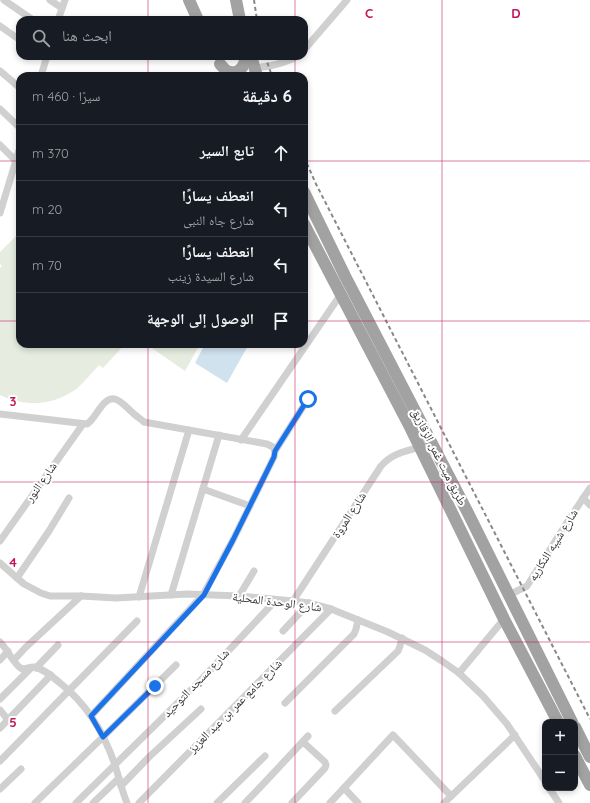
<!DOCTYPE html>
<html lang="ar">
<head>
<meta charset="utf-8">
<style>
  body { margin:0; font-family:Quicksand,"Noto Naskh Arabic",sans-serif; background:#242831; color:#f1f3f6; direction:rtl }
  .controls { position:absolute; right:12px; bottom:12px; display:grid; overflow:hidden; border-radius:8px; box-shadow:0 2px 6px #0003 }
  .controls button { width:36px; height:36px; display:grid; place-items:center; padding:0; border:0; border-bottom:1px solid #363941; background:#171b24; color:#f1f3f6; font:20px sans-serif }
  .stop { position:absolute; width:12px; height:12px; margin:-9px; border:3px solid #1a73e8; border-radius:50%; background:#fff }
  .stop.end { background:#1a73e8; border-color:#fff; box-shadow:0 1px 4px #0008 }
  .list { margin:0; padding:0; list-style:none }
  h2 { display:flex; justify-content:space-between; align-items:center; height:52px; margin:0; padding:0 16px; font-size:17px }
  h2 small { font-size:13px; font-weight:400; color:#9ea1a6 }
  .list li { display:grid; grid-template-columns:26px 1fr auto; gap:12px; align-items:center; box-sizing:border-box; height:56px; padding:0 16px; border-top:1px solid #363941 }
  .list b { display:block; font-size:15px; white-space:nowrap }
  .list p { margin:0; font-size:13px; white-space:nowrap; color:#9ea1a6 }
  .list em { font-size:13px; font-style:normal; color:#9ea1a6 }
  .icon { flex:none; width:22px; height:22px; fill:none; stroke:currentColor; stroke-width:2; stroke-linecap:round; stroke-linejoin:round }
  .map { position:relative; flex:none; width:590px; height:803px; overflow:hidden; direction:ltr }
  .search { position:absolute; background:#171b24; box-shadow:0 2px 6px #0003; left:16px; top:16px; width:292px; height:44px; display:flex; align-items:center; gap:10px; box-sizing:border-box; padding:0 14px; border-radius:12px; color:#9ea1a6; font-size:15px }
  .panel { position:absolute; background:#171b24; box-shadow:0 2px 6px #0003; left:16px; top:72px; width:292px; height:276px; border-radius:12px; direction:rtl }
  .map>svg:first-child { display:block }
</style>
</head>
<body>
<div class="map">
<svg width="590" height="803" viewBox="0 0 590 803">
  <rect width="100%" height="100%" fill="#fff"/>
  <g fill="#e6ecdf">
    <path d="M 20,232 L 20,344 L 125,344 L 103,368 L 99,365 C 92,372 82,385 75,390 C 51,406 25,407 0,395 L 0,268 L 2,266 L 0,264 L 0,252 Z"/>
    <path d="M 146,344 L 200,344 L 185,371 Z"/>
  </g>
  <path fill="#cfe2ee" d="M 205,344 L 249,344 L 227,383 L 195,363 Z"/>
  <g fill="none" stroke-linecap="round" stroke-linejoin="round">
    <g stroke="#d0d0d0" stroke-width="7">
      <path d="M 4,0 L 33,20"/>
      <path d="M 50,0 L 62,8"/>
      <path d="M 58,20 L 65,0"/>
      <path d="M 0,26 L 20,40"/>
      <path d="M 304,50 L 347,0"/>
      <path d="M 255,68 C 270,66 284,64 297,56"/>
      <path d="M 0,71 L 20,88"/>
      <path d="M 41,76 L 47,56"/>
      <path d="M 0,109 L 20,128"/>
      <path d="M 0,145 L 16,161"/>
      <path d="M 0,213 L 20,147"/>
      <path d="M 0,414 L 87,424 C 93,420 96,413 101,407 C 114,389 123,405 134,414 C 137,417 141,419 144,422 L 267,444 L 273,447 L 275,451 L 274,457 L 233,540 L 203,595 L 91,716"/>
      <path d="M 241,440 L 341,294"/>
      <path d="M 275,451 L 308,399"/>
      <path d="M 203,489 L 250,506"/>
      <path d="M 583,498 L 590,505"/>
      <path d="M 0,541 L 83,424"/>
      <path d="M 0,563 L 24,584 L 41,593 L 50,596 L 81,596 L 116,598 L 187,594 L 239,596 L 293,601 L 309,603 L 331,609 L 388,632 L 425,650 L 442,661 L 459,673 L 483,696 L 507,724 L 545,781"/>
      <path d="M 17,578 L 49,531 L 69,498"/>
      <path d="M 509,594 L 515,592 L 527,586 L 566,524 L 590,488"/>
      <path d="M 171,595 L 219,435"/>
      <path d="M 239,596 L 254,571"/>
      <path d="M 139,597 L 189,430"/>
      <path d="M 293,601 L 381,466 C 393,453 404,452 420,447"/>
      <path d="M 283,631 L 309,603"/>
      <path d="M 0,642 C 8,650 14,665 22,669 C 26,669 30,667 34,667 C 44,669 53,677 60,683 C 87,704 104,733 115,765 C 119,778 122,791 127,803"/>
      <path d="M 0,660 L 8,651"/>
      <path d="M 14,660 L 25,648 L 81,596"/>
      <path d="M 36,668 L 58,645"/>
      <path d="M 459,673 L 504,619"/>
      <path d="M 0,699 L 31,668"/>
      <path d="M 285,703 L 354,634 L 356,629 L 358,620"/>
      <path d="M 0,710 L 8,720"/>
      <path d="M 335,711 L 398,651 L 400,646 L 402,638"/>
      <path d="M 0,728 L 51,675"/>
      <path d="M 0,761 L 137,621"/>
      <path d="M 121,786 L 149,757 L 201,709"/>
      <path d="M 344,788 L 358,803"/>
      <path d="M 549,788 L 559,803"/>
      <path d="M 0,789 L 21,769"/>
      <path d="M 35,803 L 103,737 L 176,665"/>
      <path d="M 76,803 L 201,680 L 276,600"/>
      <path d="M 93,803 L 119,778"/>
      <path d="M 139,803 L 331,609"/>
      <path d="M 217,803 L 265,756"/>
      <path d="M 245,803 L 266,781 L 308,736"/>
      <path d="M 292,803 L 325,768 L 326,765 L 325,762 L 303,742"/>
      <path d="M 330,803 L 393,735 L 451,796"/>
      <path d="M 444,803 L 515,735"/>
    </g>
    <g stroke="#a2a2a2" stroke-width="12">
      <path d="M 189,0 L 198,20"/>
      <path d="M 236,0 L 240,20"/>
      <path d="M 251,56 L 257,76"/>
      <path d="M 220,64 C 222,66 224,69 227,71 C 238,76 246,66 245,56"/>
      <path d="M 304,192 L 345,276 L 468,513 L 572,722"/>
      <path d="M 304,224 L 410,427 L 504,619 L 558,722"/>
      <path d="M 575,727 L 590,757"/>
      <path d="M 575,756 L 590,785"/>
    </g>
    <g stroke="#888" stroke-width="2" stroke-dasharray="4 3" stroke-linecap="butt">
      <path d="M 254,0 L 257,20"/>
      <path d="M 265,56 L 272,76"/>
      <path d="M 304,157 L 316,184 L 590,719"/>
    </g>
  </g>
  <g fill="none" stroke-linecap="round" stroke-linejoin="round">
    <path stroke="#1a73e8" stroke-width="5" d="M 155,686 L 103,737 L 91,716 L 204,595 L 233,540 L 274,457 L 275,451 L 308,399"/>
  </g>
  <path fill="none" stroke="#c2185b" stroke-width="1" stroke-opacity="0.55" d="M 148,0 L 148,20M 295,0 L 295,20M 442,0 L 442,803M 148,56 L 148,76M 295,56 L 295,76M 0,161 L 20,161M 304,161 L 590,161M 0,321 L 20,321M 304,321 L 590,321M 148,344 L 148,803M 295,344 L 295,803M 0,482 L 590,482M 0,642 L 590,642"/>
  <g text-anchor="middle" stroke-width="4" stroke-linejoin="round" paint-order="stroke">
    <g font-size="12" fill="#333" stroke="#fff">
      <text transform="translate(439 457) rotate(63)" y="4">طريق ميت غمر, الزقازيق</text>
      <text transform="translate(41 482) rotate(-55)" y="4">شارع النور</text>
      <text transform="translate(349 515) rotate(-57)" y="4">شارع المروة</text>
      <text transform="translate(553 545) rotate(-58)" y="4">شارع شيبه النكاريه</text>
      <text transform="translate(277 602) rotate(7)" y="4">شارع الوحدة المحلية</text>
      <text transform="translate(196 683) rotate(-46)" y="4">شارع مسجد التوحيد</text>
      <text transform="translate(235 706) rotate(-45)" y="4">شارع جامع عمر بن عبد العزيز</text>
    </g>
  </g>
  <g font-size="13" text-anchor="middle" font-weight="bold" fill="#c2185b" stroke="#fff" stroke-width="4" stroke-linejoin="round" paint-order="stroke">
    <text x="369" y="18">C</text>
    <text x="516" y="18">D</text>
    <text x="13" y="406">3</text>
    <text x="13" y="567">4</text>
    <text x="13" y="727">5</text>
  </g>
</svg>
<div class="controls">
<button>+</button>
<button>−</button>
</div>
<div class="stop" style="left:308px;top:399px"></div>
<div class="stop end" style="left:155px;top:686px"></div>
<div class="search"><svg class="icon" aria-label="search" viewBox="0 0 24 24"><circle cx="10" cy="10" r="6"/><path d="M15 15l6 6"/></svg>ابحث هنا</div>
<section class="panel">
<h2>6 دقيقة<small>سيرًا · 460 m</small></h2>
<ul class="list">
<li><svg class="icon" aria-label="ahead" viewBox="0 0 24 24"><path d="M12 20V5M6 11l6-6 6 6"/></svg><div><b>تابع السير</b></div><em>370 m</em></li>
<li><svg class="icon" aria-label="left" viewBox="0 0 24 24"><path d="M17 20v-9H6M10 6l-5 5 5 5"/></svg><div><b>انعطف يسارًا</b><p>شارع جاه النبى</p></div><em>20 m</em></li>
<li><svg class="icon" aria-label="left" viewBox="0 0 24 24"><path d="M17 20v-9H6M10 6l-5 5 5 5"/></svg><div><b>انعطف يسارًا</b><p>شارع السيدة زينب</p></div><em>70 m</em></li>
<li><svg class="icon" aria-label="arrive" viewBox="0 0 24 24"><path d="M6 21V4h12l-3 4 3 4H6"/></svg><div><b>الوصول إلى الوجهة</b></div></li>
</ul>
</section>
</div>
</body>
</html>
